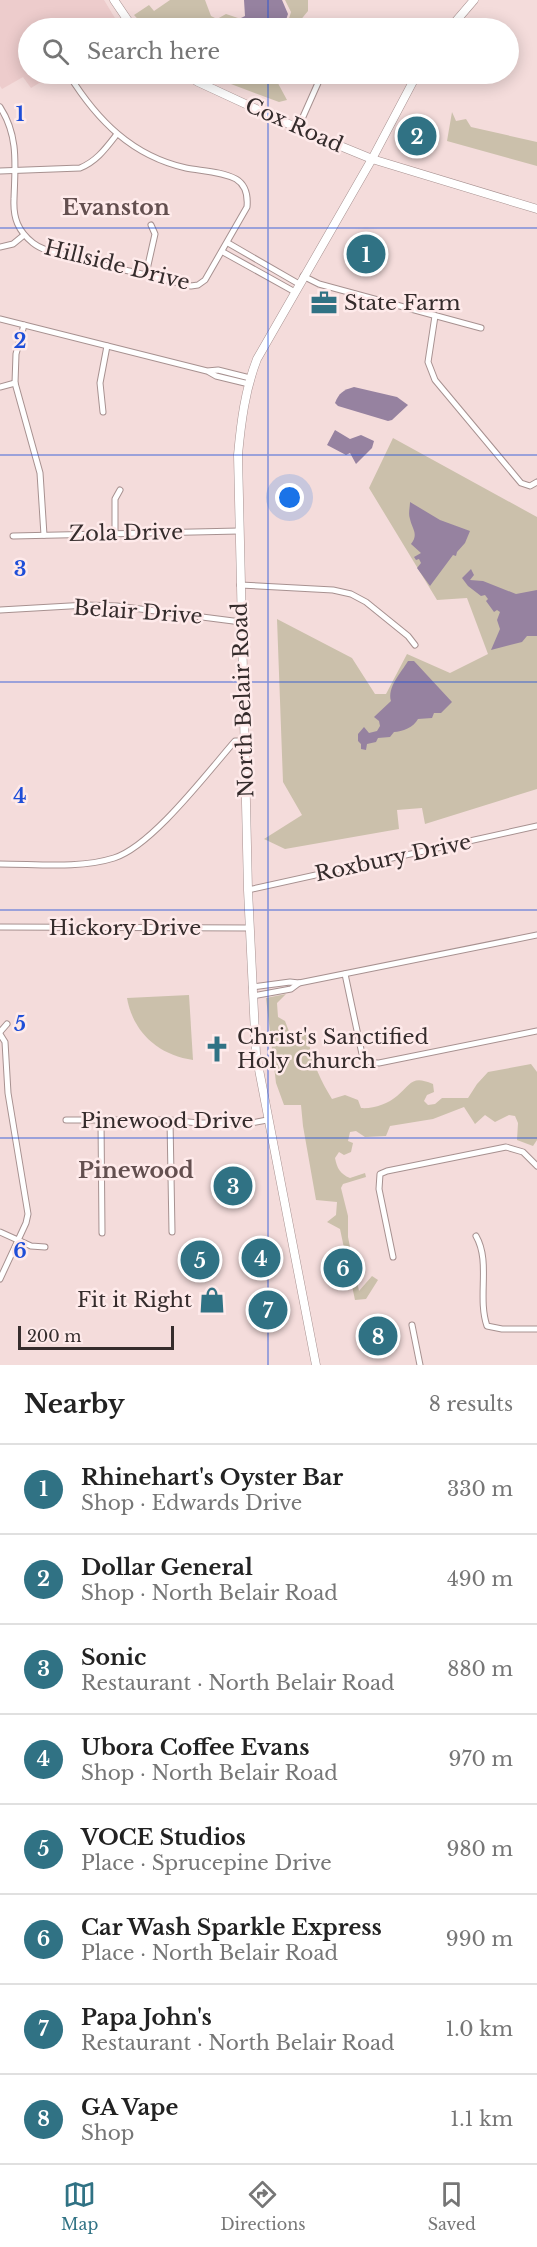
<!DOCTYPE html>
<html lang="en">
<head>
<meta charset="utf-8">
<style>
  body { margin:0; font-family:"Libre Baskerville",serif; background:#f6f6f6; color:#222 }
  .scale { position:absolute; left:18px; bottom:15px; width:156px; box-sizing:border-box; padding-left:6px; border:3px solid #352c2c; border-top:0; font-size:16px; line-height:21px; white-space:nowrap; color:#352c2c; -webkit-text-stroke:4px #feeaea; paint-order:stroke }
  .you { position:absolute; left:290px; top:498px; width:21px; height:21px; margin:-15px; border:4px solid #fff; border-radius:50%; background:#1a73e8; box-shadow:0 0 0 9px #1a73e833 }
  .badge { display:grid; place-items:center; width:39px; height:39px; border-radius:50%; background:#307284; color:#fff; font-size:20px; font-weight:700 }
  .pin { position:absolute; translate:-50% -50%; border:3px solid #fff; box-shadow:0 2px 6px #0006 }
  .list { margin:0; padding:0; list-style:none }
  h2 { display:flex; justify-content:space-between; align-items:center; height:78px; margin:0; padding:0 24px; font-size:26px }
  h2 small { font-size:20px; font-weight:400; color:#767676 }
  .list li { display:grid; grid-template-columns:39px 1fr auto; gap:18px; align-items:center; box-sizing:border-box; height:90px; padding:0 24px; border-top:2px solid #e0e0e0 }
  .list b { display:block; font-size:22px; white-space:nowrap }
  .list p { margin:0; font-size:20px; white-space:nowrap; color:#767676 }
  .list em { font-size:20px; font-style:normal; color:#767676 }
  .icon { flex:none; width:33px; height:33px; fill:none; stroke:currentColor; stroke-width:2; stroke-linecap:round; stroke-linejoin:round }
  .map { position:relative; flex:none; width:537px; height:1365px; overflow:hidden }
  .search { position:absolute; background:#fff; box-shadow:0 3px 15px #0003; left:18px; right:18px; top:18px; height:66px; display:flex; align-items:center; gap:15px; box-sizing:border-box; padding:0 21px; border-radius:33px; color:#767676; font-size:22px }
  .sheet { height:798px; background:#fff }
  nav { display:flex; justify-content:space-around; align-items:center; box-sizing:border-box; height:84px; border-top:2px solid #e0e0e0; background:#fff; font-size:16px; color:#767676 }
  nav a { display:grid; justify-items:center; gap:3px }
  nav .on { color:#307284 }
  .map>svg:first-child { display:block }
</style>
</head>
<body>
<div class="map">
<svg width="537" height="1365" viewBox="0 0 537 1365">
  <rect width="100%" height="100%" fill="#f4dcdb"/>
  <path fill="#edcccc" d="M 0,0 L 104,0 L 121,28 L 28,28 L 28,74 L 54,74 L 31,88 L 23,77 L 2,89 L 0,86 Z"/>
  <g fill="#cbc0ab">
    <path d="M 170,0 L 205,0 L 211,16 L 217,19 L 226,14 L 238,18 L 240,28 L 146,28 L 134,15 L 149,5 L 154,11 Z"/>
    <path d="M 285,0 L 308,0 L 308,11 L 294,28 L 280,28 L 287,25 L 291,12 Z"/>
    <path d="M 208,74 L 273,74 L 287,100 L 279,102 L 223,81 Z"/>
    <path d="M 452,112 L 456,121 L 466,119 L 471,127 L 537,142 L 537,166 L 447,141 Z"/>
    <path d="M 393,438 L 537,517 L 537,789 L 425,824 L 422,808 L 397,810 L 399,829 L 285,849 L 264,839 L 302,815 L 283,782 L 277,619 L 352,658 L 375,694 L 386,694 L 407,654 L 450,673 L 488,654 L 467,598 L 437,600 L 369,488 Z"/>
    <path d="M 286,994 L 277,1003 L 278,1017 L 285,1021 L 290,1034 L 298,1037 L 307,1030 L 313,1036 L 309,1044 C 313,1064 321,1081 332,1099 L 345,1095 L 358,1100 L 361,1108 C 373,1109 388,1104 397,1096 C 412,1083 412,1075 433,1084 L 434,1092 L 427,1095 L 424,1101 L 428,1105 L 435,1104 L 442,1098 L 468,1098 L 477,1084 L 488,1072 L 531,1064 L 537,1072 L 537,1140 L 533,1146 L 517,1140 L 518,1123 L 515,1116 L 509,1115 L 495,1122 L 485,1115 L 475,1124 L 464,1107 L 433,1119 L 390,1126 L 386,1136 L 365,1137 L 356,1131 L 350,1132 L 348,1141 L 353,1143 L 351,1152 L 344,1155 L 339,1152 L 335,1158 C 337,1168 340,1174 350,1178 L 365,1173 L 366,1177 L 343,1184 L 341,1188 L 348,1216 L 348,1237 L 359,1291 L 372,1276 L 378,1280 L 366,1299 L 355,1300 L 340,1229 L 327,1222 L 336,1215 L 337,1202 L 316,1200 L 303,1126 L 301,1105 L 284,1105 L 276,1083 L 266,998 Z"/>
    <path d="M 189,995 L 193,1060 C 158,1055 133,1032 127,998 Z"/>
  </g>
  <g fill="#9682a0">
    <path d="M 244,0 L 282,0 L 288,14 L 285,23 L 276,28 L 243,28 L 241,18 L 245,16 Z"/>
    <path d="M 354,387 L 397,397 L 408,405 L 392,420 L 388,421 L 338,406 L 335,403 C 339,393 343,390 354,387 Z"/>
    <path d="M 335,430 L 350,439 L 361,435 L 374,441 L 372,448 L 356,464 L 350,453 L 346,455 L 327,445 Z"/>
    <path d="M 410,502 L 440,520 L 470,531 L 465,543 L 457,552 L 456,556 L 453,555 L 430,586 L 417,568 L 421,563 L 419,559 L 416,560 L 414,557 L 421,553 L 411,544 C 419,534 412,529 410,519 C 408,514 410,507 410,502 Z"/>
    <path d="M 471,569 L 474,575 L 470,580 L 483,581 L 516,594 L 537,590 L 537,636 L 527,636 L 522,642 L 491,650 L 500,629 L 497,620 L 500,612 L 497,610 L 494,612 L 486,601 L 488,599 L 485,595 L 481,596 L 468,586 L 462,578 Z"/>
    <path d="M 408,661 L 414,661 L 452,702 L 441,713 L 434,713 L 432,718 L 418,719 C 414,727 402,732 394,732 L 390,737 L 378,738 L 376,742 L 367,744 L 366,750 L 361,749 L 361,744 L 358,741 L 358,734 L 364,727 L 369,733 L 377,731 L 380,726 L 379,721 L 374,717 L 391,701 C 387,687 401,673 408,661 Z"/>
  </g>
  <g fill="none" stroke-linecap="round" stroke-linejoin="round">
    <g stroke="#a79190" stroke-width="7">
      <g id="street">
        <path d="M 0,107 C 19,136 15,166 14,199 C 13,218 18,231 33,243 C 44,252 62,254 75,258 C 114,268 153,276 191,286 L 198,285 L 205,280 L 247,207 C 248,196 246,185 236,179 C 221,171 201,171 186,168 C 132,156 97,120 69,75"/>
        <path d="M 298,128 L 322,74"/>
        <path d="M 0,171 L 80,168 C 97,161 106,148 117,134"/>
        <path d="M 228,243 L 299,284"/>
        <path d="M 0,247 L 13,244 L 24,235"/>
        <path d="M 223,252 L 295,292"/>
        <path d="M 146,274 L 155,234 L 151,225"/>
        <path d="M 303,276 L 319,284 L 481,328"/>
        <path d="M 435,316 L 428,362 L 435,380 L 521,483 L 530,486 L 537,482"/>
        <path d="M 0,319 L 207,371 L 218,370 L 250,378"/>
        <path d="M 24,325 L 16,354 L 15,383 L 40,473 L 44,535"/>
        <path d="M 209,372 L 216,376 L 249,384"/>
        <path d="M 0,387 L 15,383"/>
        <path d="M 103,412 L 100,383 L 107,346"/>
        <path d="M 115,534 L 115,499 L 120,490"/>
        <path d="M 13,536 L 239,531"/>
        <path d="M 240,585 L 333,590 L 351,594 L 366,602 L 408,636 L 415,645"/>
        <path d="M 0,610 L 87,605 L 117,606 L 241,622"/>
        <path d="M 0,864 C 37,864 79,869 114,858 C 152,846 207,773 235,741 L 244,741"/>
        <path d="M 248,890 L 537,826"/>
        <path d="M 0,927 L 250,928"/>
        <path d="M 345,974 L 362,1054 C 366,1062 371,1063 379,1063 L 537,1031"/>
        <path d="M 252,987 L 290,982 L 299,983 L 537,935"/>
        <path d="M 253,996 L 291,989 L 299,983"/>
        <path d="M 0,1032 L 7,1024"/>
        <path d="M 0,1034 L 5,1042 L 8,1093 L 28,1214 L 26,1223 L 0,1279"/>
        <path d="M 66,1120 L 170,1120 L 198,1123 L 251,1123 L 267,1120"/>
        <path d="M 101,1120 L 102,1233"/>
        <path d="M 170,1120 L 172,1232"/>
        <path d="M 0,1232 L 31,1246 L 45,1247"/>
        <path d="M 476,1236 C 491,1262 477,1297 487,1326 L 502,1329 L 537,1329"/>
        <path d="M 393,1257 L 379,1189 L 380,1174 L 387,1171 L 506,1147 L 523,1152 L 537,1166"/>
        <path d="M 412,1325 L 420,1365"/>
      </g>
    </g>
    <g stroke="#a79190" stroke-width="9">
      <g id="secondary">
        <path d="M 114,0 L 133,28"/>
        <path d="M 450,28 L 474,0"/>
        <path d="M 185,74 L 198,82 L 306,132 L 372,159 L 537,209"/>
        <path d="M 316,1365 L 256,1054 L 248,890 L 238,455 C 241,422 245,390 257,359 L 372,159 L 417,74"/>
      </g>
    </g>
    <use href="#street" stroke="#fff" stroke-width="5"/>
    <use href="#secondary" stroke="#fff" stroke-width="8"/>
  </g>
  <path fill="none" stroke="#1d4ed8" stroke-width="1.5" stroke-opacity="0.55" d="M 268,0 L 268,28M 268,74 L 268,1365M 0,228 L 537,228M 0,455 L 537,455M 0,682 L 537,682M 0,910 L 537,910M 0,1138 L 537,1138"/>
  <defs>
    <g id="office-bare" transform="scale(2.07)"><path d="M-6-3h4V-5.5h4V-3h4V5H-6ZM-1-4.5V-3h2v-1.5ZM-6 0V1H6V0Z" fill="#307284" stroke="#feeaea" stroke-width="2.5" paint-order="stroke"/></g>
    <g id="church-bare" transform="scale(2.07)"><path d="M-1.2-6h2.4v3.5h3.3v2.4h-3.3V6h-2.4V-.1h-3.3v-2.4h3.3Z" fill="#307284" stroke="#feeaea" stroke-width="2.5" paint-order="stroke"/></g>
    <g id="shop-bare" transform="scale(2.07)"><path d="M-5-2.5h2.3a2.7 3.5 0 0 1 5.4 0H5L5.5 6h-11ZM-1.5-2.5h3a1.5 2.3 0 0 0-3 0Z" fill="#307284" stroke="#feeaea" stroke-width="2.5" paint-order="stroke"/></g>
  </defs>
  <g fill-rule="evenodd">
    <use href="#office-bare" x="324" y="303"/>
    <use href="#church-bare" x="217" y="1049"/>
    <use href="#shop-bare" x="212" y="1300"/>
  </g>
  <g text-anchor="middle" stroke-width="5" stroke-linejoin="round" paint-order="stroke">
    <g font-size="21" fill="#352c2c" stroke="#feeaea">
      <text transform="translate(294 125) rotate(24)" y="7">Cox Road</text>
      <text transform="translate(117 265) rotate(14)" y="7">Hillside Drive</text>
      <text transform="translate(126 533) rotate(-1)" y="7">Zola Drive</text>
      <text transform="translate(138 612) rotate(4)" y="7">Belair Drive</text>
      <text transform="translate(243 700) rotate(-92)" y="7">North Belair Road</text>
      <text transform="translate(393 858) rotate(-12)" y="7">Roxbury Drive</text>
      <text x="125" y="935">Hickory Drive</text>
      <text x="167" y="1128">Pinewood Drive</text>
    </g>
    <g font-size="21" fill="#352c2c" stroke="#feeaea" text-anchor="start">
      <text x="344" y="310">State Farm</text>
      <text x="237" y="1044">Christ's Sanctified<tspan x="237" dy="24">Holy Church</tspan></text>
      <text x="192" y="1307" text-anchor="end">Fit it Right</text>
    </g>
    <g font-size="22" font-weight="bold" fill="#634f4f" stroke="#feeaea">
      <text x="116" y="215">Evanston</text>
      <text x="136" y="1178">Pinewood</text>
    </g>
  </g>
  <g font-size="20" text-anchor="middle" font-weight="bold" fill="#1d4ed8" stroke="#feeaea" stroke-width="5" stroke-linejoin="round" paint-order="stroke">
    <text x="20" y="121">1</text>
    <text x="20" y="348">2</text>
    <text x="20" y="576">3</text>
    <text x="20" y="803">4</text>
    <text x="20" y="1031">5</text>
    <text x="20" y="1258">6</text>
  </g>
</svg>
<div class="scale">200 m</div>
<div class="you"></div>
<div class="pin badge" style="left:366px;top:254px">1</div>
<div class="pin badge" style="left:417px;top:136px">2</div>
<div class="pin badge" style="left:233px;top:1186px">3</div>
<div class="pin badge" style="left:261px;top:1258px">4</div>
<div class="pin badge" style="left:200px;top:1260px">5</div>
<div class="pin badge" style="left:343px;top:1268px">6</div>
<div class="pin badge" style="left:268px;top:1310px">7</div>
<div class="pin badge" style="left:378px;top:1336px">8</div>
<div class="search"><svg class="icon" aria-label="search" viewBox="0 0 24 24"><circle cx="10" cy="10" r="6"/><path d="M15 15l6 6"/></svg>Search here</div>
</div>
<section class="sheet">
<h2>Nearby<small>8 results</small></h2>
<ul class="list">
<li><span class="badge">1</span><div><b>Rhinehart's Oyster Bar</b><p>Shop · Edwards Drive</p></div><em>330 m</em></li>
<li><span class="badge">2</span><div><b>Dollar General</b><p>Shop · North Belair Road</p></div><em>490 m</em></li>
<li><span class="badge">3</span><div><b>Sonic</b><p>Restaurant · North Belair Road</p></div><em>880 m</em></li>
<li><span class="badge">4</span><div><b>Ubora Coffee Evans</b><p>Shop · North Belair Road</p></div><em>970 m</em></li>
<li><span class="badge">5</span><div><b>VOCE Studios</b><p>Place · Sprucepine Drive</p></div><em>980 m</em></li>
<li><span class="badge">6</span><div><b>Car Wash Sparkle Express</b><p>Place · North Belair Road</p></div><em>990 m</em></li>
<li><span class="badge">7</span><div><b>Papa John's</b><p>Restaurant · North Belair Road</p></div><em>1.0 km</em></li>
<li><span class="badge">8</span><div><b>GA Vape</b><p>Shop</p></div><em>1.1 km</em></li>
</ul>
</section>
<nav>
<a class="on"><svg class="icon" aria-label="map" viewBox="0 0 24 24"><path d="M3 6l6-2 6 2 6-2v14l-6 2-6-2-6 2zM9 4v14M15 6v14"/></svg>Map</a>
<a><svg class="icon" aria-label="directions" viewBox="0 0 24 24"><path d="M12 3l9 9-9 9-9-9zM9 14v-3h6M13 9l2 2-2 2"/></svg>Directions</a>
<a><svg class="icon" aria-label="saved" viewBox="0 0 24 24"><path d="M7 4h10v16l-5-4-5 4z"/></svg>Saved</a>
</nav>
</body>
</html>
